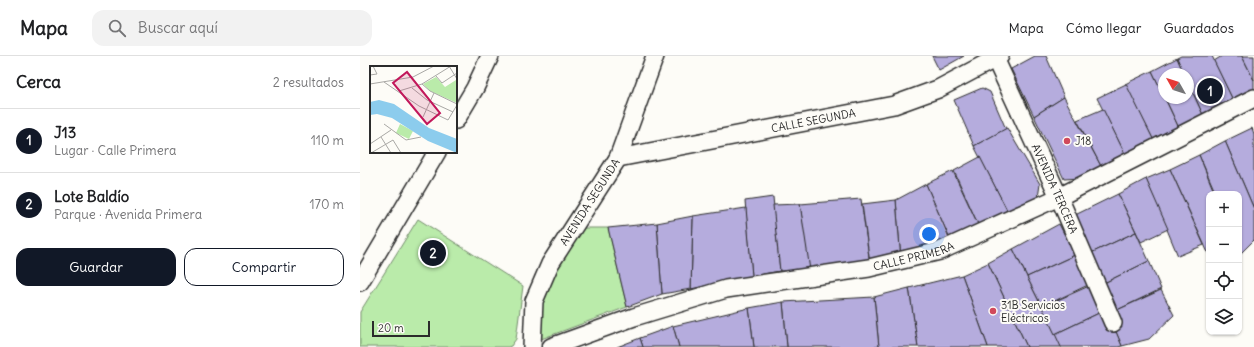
<!DOCTYPE html>
<html lang="es">
<head>
<meta charset="utf-8">
<style>
  body { margin:0; font-family:Delius,sans-serif; background:#f2f2f2; color:#202124 }
  .controls { position:absolute; right:12px; bottom:12px; display:grid; overflow:hidden; border-radius:8px; box-shadow:0 1px 3px #0004 }
  .controls button { width:36px; height:36px; display:grid; place-items:center; padding:0; border:0; border-bottom:1px solid #e0e0e0; background:#fff; color:#202124; font:20px sans-serif }
  .compass { position:absolute; left:798px; top:12px; width:36px; height:36px; border-radius:50%; background:#fff; box-shadow:0 1px 3px #0004; rotate:309deg }
  .scale { position:absolute; left:12px; bottom:10px; width:58px; box-sizing:border-box; padding-left:4px; border:2px solid #2b2b2b; border-top:0; font-size:11px; line-height:14px; white-space:nowrap; color:#2b2b2b; -webkit-text-stroke:3px #fdfcf7; paint-order:stroke }
  .you { position:absolute; left:569px; top:178px; width:14px; height:14px; margin:-10px; border:3px solid #fff; border-radius:50%; background:#1a73e8; box-shadow:0 0 0 6px #1a73e833 }
  .badge { display:grid; place-items:center; width:26px; height:26px; border-radius:50%; background:#111827; color:#fff; font-size:13px; font-weight:700 }
  .pin { position:absolute; translate:-50% -50%; border:2px solid #fff; box-shadow:0 1px 4px #0006 }
  .list { margin:0; padding:0; list-style:none }
  h2 { display:flex; justify-content:space-between; align-items:center; height:52px; margin:0; padding:0 16px; font-size:17px }
  h2 small { font-size:13px; font-weight:400; color:#757577 }
  .list li { display:grid; grid-template-columns:26px 1fr auto; gap:12px; align-items:center; box-sizing:border-box; height:64px; padding:0 16px; border-top:1px solid #e0e0e0 }
  .list b { display:block; font-size:15px; white-space:nowrap }
  .list p { margin:0; font-size:13px; white-space:nowrap; color:#757577 }
  .list em { font-size:13px; font-style:normal; color:#757577 }
  .actions { display:flex; gap:8px; padding:12px 16px }
  .actions a { flex:1; padding:9px 0; border:1px solid #111827; border-radius:12px; text-align:center; font-size:14px; color:#111827 }
  .actions .main { background:#111827; color:#fff }
  .icon { flex:none; width:22px; height:22px; fill:none; stroke:currentColor; stroke-width:2; stroke-linecap:round; stroke-linejoin:round }
  .map { position:relative; flex:none; width:894px; height:291px; overflow:hidden }
  header { display:flex; align-items:center; gap:24px; box-sizing:border-box; height:56px; padding:0 20px; background:#fff; border-bottom:1px solid #e0e0e0 }
  header strong { font-size:19px }
  nav { display:flex; gap:22px; margin-inline-start:auto; font-size:14px }
  .search { width:280px; height:36px; background:#f2f2f2; display:flex; align-items:center; gap:10px; box-sizing:border-box; padding:0 14px; border-radius:12px; color:#757577; font-size:15px }
  main { display:flex }
  aside { flex:1; background:#fff }
  .map>svg:first-child { display:block }
</style>
</head>
<body>
<header>
<strong>Mapa</strong>
<div class="search"><svg class="icon" aria-label="search" viewBox="0 0 24 24"><circle cx="10" cy="10" r="6"/><path d="M15 15l6 6"/></svg>Buscar aquí</div>
<nav><a>Mapa</a><a>Cómo llegar</a><a>Guardados</a></nav>
</header>
<main>
<aside>
<h2>Cerca<small>2 resultados</small></h2>
<ul class="list">
<li><span class="badge">1</span><div><b>J13</b><p>Lugar · Calle Primera</p></div><em>110 m</em></li>
<li><span class="badge">2</span><div><b>Lote Baldío</b><p>Parque · Avenida Primera</p></div><em>170 m</em></li>
</ul>
<div class="actions"><a class="main">Guardar</a><a>Compartir</a></div>
</aside>
<div class="map">
<svg width="894" height="291" viewBox="0 0 894 291">
  <rect width="100%" height="100%" fill="#fdfcf7"/>
  <filter id="ink" filterUnits="userSpaceOnUse"><feTurbulence type="fractalNoise" baseFrequency=".025" numOctaves="2"/><feDisplacementMap in="SourceGraphic" scale="8" xChannelSelector="R" yChannelSelector="G"/><feConvolveMatrix kernelMatrix="1 2 1 2 8 2 1 2 1" color-interpolation-filters="sRGB"/></filter>
  <g filter="url(#ink)">
    <g fill="#baebaa" stroke="#728b6a">
      <path d="M 58,163 L 163,230 L 156,283 L 151,290 L 148,291 L 0,291 L 0,256 Z"/>
      <path d="M 216,172 L 248,172 L 267,251 L 173,286 L 185,222 Z"/>
    </g>
    <g fill="#b5acdd" stroke="#2b2b2b">
      <path d="M 572,0 L 604,0 L 579,14 Z"/>
      <path d="M 675,0 L 686,0 L 704,41 L 674,60 L 651,13 Z"/>
      <path d="M 821,0 L 852,0 L 873,44 L 843,59 L 828,26 L 828,18 L 824,18 L 817,2 Z"/>
      <path d="M 862,0 L 882,0 L 894,24 L 894,35 L 873,44 L 854,5 Z"/>
      <path d="M 882,0 L 894,0 L 894,24 Z"/>
      <path d="M 817,2 L 824,18 L 804,18 L 804,40 L 792,15 Z"/>
      <path d="M 792,15 L 819,72 L 794,85 L 765,28 Z"/>
      <path d="M 828,26 L 843,59 L 819,72 L 805,42 L 828,42 Z"/>
      <path d="M 766,28 L 794,85 L 765,98 L 737,42 Z"/>
      <path d="M 622,32 L 630,36 L 646,73 L 614,90 L 594,44 Z"/>
      <path d="M 704,41 L 741,110 L 720,122 L 704,123 L 674,60 Z"/>
      <path d="M 743,53 L 765,98 L 741,110 L 717,64 Z"/>
      <path d="M 647,72 L 680,128 L 678,142 L 650,160 L 614,90 Z"/>
      <path d="M 892,72 L 894,78 L 894,153 L 865,85 Z"/>
      <path d="M 865,85 L 894,153 L 894,184 L 881,197 L 879,193 L 879,138 L 856,138 L 839,99 Z"/>
      <path d="M 839,99 L 855,138 L 849,138 L 849,199 L 810,113 Z"/>
      <path d="M 620,101 L 650,160 L 621,175 L 594,115 Z"/>
      <path d="M 810,113 L 844,189 L 818,200 L 786,123 Z"/>
      <path d="M 593,115 L 621,175 L 591,186 L 566,128 Z"/>
      <path d="M 786,123 L 808,173 L 781,186 L 758,138 Z"/>
      <path d="M 566,128 L 591,186 L 541,204 L 536,144 Z"/>
      <path d="M 758,138 L 776,176 L 729,198 L 711,161 Z"/>
      <path d="M 413,141 L 420,215 L 392,220 L 385,145 Z"/>
      <path d="M 501,143 L 510,208 L 449,215 L 440,148 Z"/>
      <path d="M 536,144 L 541,204 L 510,208 L 502,148 Z"/>
      <path d="M 440,148 L 450,214 L 420,215 L 413,149 Z"/>
      <path d="M 386,152 L 392,220 L 331,233 L 333,160 Z"/>
      <path d="M 333,160 L 331,233 L 302,238 L 297,167 Z"/>
      <path d="M 297,167 L 302,238 L 267,251 L 248,172 Z"/>
      <path d="M 699,168 L 715,199 L 667,221 L 653,193 Z"/>
      <path d="M 776,176 L 789,205 L 742,228 L 729,198 Z"/>
      <path d="M 653,193 L 702,291 L 667,291 L 628,207 Z"/>
      <path d="M 715,199 L 728,229 L 682,251 L 667,221 Z"/>
      <path d="M 789,205 L 801,233 L 755,255 L 742,228 Z"/>
      <path d="M 628,207 L 667,291 L 628,291 L 602,219 Z"/>
      <path d="M 602,219 L 628,291 L 558,291 L 549,232 Z"/>
      <path d="M 729,230 L 739,257 L 695,278 L 682,251 Z"/>
      <path d="M 549,232 L 558,291 L 519,291 L 514,241 Z"/>
      <path d="M 801,234 L 814,259 L 789,283 L 762,290 L 754,271 L 762,272 L 755,255 Z"/>
      <path d="M 514,241 L 519,291 L 427,291 L 423,246 Z"/>
      <path d="M 423,246 L 427,291 L 394,291 L 389,252 Z"/>
      <path d="M 389,252 L 394,291 L 319,291 L 313,270 Z"/>
      <path d="M 739,257 L 747,275 L 754,271 L 762,290 L 758,291 L 701,291 L 695,278 Z"/>
      <path d="M 313,270 L 319,291 L 283,291 L 280,282 Z"/>
      <path d="M 280,282 L 283,291 L 257,291 Z"/>
    </g>
    <g fill="none" stroke-linecap="round" stroke-linejoin="round">
      <g stroke="#2b2b2b" stroke-width="20">
        <g id="minor">
          <path id="s1" d="M 634,0 L 699,141 L 753,267"/>
          <path d="M 96,64 L 115,32 L 130,0"/>
          <path id="s2" d="M 258,102 L 534,49 L 578,33 L 640,0"/>
          <path d="M 0,226 L 77,96"/>
          <path id="s3" d="M 172,291 L 174,245 L 190,208 L 258,102 L 295,0"/>
          <path id="s4" d="M 191,291 L 274,261 L 366,233 L 509,212 L 580,195 L 699,141 L 894,42"/>
        </g>
      </g>
      <use href="#minor" stroke="#fdfcf7" stroke-width="17"/>
    </g>
  </g>
  <g fill="#d1495b" stroke="#fdfcf7" stroke-width="1.5">
    <circle cx="707" cy="85" r="4"/>
    <circle cx="633" cy="255" r="4"/>
  </g>
  <g text-anchor="middle" stroke-width="4" stroke-linejoin="round" paint-order="stroke">
    <g font-size="11" fill="#2b2b2b" stroke="#fdfcf7">
      <text dy="4" stroke="none"><textPath href="#s2" startOffset="199">CALLE SEGUNDA</textPath></text>
      <text dy="4" stroke="none"><textPath href="#s1" startOffset="146">AVENIDA TERCERA</textPath></text>
      <text dy="4" stroke="none"><textPath href="#s3" startOffset="160">AVENIDA SEGUNDA</textPath></text>
      <text dy="4" stroke="none"><textPath href="#s4" startOffset="375">CALLE PRIMERA</textPath></text>
    </g>
    <g font-size="11" fill="#2b2b2b" stroke="#fdfcf7" text-anchor="start">
      <text x="715" y="89">J18</text>
      <text x="641" y="253">31B Servicios<tspan x="641" dy="13">Eléctricos</tspan></text>
    </g>
  </g>
  <g transform="translate(10 10)">
    <rect width="87" height="87" fill="#fdfcf7"/>
    <path d="M 66,11 L 75,21 L 86,14 L 87,37 L 60,25 L 53,18 ZM 30,58 L 43,65 L 39,73 L 26,67 Z" fill="#baebaa"/>
    <path d="M 9,34 L 24,38 L 59,62 L 87,73 L 87,87 L 58,75 L 22,52 L 7,48 L 0,49 L 0,36 Z" fill="#8ccced"/>
    <path fill="none" stroke="#a9a8a5" stroke-width="1" d="M 79,0 L 87,13M 0,9 L 7,8 L 3,0M 66,10 L 72,17 L 87,7M 14,16 L 49,40 L 78,54 L 87,39M 0,18 L 43,11 L 64,0M 52,18 L 60,25 L 87,38M 42,22 L 57,34 L 83,46M 29,25 L 52,18 L 81,0M 53,51 L 64,27M 14,58 L 36,74 L 51,71M 11,71 L 21,87M 0,78 L 21,64M 1,87 L 23,74 L 31,87"/>
    <path fill="#c2185b" fill-opacity="0.15" stroke="#c2185b" stroke-width="2" d="M 37,6 L 70,47 L 57,58 L 23,17 Z"/>
    <rect width="87" height="87" fill="none" stroke="#2b2b2b" stroke-width="2"/>
  </g>
</svg>
<div class="controls">
<button>+</button>
<button>−</button>
<button><svg class="icon" aria-label="locate" viewBox="0 0 24 24"><circle cx="12" cy="12" r="6"/><path d="M12 2v4M12 18v4M2 12h4M18 12h4"/></svg></button>
<button><svg class="icon" aria-label="layers" viewBox="0 0 24 24"><path d="M12 4l9 5-9 5-9-5zM3 14l9 5 9-5"/></svg></button>
</div>
<svg class="compass" viewBox="-18 -18 36 36"><path d="M0-13l5 13h-10z" fill="#e53935"/><path d="M0 13l5-13h-10z" fill="#757577"/></svg>
<div class="scale">20 m</div>
<div class="you"></div>
<div class="pin badge" style="left:850px;top:35px">1</div>
<div class="pin badge" style="left:73px;top:197px">2</div>
</div>
</main>
</body>
</html>
